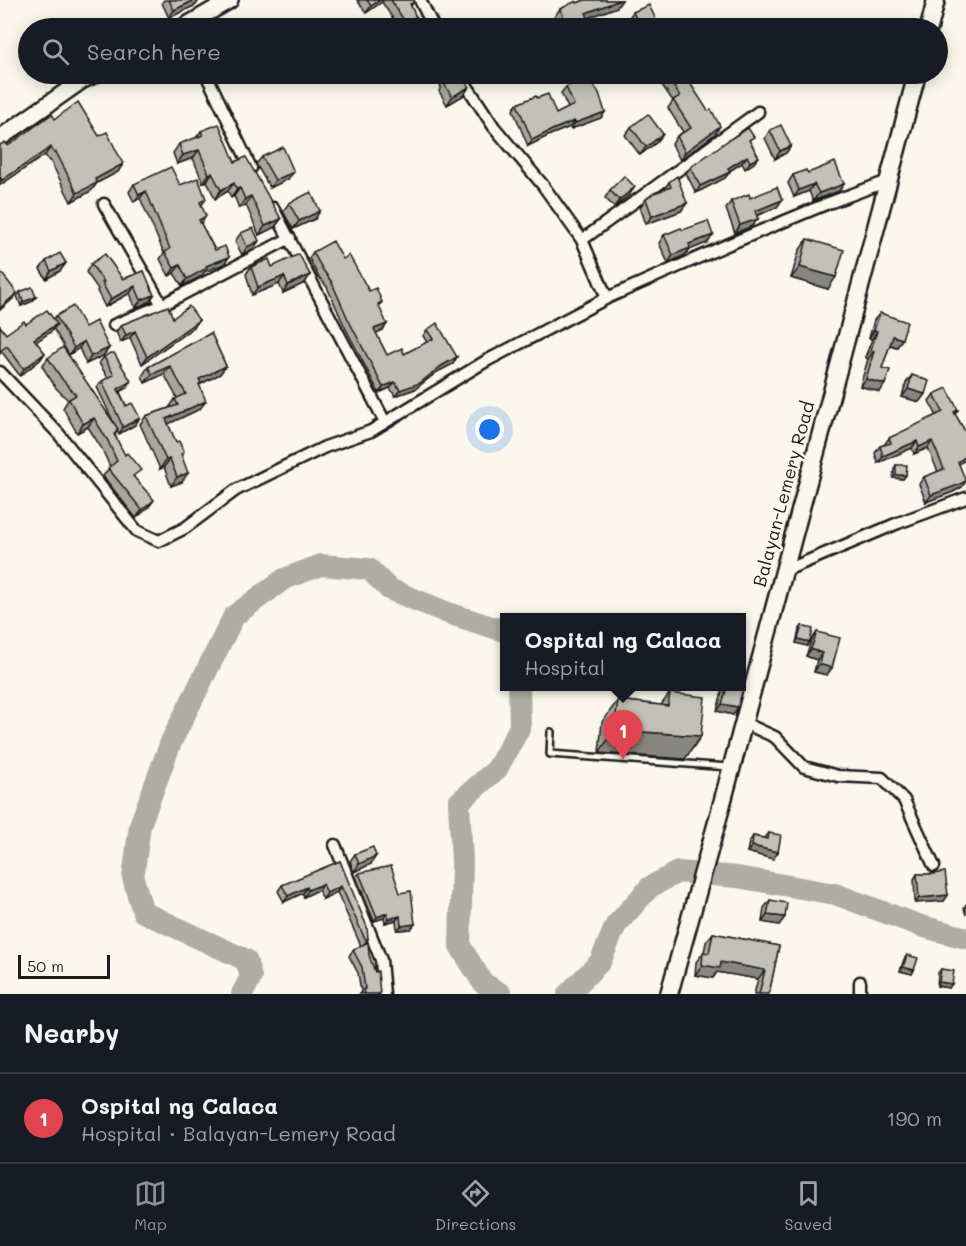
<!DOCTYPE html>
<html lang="en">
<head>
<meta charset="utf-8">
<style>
  body { margin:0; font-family:Mali,sans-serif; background:#20242c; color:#f1f3f6 }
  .scale { position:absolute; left:18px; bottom:15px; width:92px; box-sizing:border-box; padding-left:6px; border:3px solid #1c1c1c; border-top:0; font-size:16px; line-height:21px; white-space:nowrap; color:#1c1c1c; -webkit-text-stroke:4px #fbf7ec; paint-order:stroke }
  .you { position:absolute; left:490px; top:430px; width:21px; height:21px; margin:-15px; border:4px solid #fff; border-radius:50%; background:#1a73e8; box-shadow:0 0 0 9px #1a73e833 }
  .badge { display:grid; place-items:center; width:39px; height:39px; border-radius:50%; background:#8c9099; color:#fff; font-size:20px; font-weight:700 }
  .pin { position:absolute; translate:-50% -50px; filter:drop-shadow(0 2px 3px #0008) }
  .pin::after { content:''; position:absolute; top:32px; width:21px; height:18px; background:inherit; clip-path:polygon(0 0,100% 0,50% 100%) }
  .popup { position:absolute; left:500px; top:613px; width:246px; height:78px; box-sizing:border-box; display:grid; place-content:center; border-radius:0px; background:#171b24; filter:drop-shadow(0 2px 4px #0005); font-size:20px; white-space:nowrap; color:#9ea1a6 }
  .popup b { font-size:22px; color:#f1f3f6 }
  .popup::after { content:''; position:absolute; left:50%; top:100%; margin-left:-12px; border:12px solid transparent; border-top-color:#171b24 }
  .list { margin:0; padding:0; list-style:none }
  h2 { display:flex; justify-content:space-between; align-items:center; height:78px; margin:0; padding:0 24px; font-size:26px }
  h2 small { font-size:20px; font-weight:400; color:#9ea1a6 }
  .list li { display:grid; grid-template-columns:39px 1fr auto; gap:18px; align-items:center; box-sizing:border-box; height:90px; padding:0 24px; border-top:2px solid #363941 }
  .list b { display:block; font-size:22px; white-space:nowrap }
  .list p { margin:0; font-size:20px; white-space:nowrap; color:#9ea1a6 }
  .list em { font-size:20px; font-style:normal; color:#9ea1a6 }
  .icon { flex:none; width:33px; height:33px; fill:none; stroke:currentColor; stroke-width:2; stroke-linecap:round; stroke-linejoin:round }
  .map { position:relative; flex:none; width:966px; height:994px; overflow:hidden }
  .search { position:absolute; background:#171b24; box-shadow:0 3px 15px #0003; left:18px; right:18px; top:18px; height:66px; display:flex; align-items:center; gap:15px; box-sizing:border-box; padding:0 21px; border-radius:33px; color:#9ea1a6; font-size:22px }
  .sheet { height:168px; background:#171b24 }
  nav { display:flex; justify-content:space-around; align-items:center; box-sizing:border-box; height:84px; border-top:2px solid #363941; background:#171b24; font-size:16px; color:#9ea1a6 }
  nav a { display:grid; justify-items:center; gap:3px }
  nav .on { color:#8c9099 }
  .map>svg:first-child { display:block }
</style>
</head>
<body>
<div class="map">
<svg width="966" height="994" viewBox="0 0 966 994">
  <rect width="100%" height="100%" fill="#fbf7ec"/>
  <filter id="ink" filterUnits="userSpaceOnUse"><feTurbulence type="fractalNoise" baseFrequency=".0167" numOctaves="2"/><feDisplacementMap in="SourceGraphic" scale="12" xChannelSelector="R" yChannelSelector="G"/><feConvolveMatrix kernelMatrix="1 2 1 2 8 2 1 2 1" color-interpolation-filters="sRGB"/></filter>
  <g filter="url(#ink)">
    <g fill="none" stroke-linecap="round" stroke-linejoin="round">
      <g stroke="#afaca5" stroke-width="22">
        <path d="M 242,994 L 251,977 L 246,960 L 143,912 L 133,878 L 140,825 L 171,742 L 234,616 L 284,579 L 321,565 L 369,569 L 389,589 L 448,613 L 504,631"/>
        <path d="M 501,994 L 483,983 L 460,946 L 462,862 L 459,802 L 497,769 L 520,727 L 519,686"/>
        <path d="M 568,994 L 600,962 L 616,925 L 650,887 L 678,872 L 737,877 L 835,894 L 921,926 L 966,938"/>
      </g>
      <g stroke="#1c1c1c" stroke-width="10">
        <path id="lane" d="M 551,732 L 550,754 L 729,767"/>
      </g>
      <g stroke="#1c1c1c" stroke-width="15">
        <g id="street">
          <path d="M 420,0 L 434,28"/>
          <path d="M 206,74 L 251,168"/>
          <path d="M 459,74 L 494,127 L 542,184 L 582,240 L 607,298"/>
          <path d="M 104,204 L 162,305"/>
          <path d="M 273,208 L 385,422"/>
          <path d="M 582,240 L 758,112"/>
          <path d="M 114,325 L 162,305 L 290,238"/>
          <path d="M 0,372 L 58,433 L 137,531 L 159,541 L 185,528 L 236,490 L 325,447 L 371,431 L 486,361 L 607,298 L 727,245 L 826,204 L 888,181"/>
          <path d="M 784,571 L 898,523 L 966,498"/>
          <path d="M 742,722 L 775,737 L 804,767 L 838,776 L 882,778 L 904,800 L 934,866"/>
          <path d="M 335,845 L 381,960 L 384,994"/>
          <path d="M 860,982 L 860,994"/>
        </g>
      </g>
      <g stroke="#1c1c1c" stroke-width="20">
        <g id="secondary">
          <path d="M 182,28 L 230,0"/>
          <path d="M 0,138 L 81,81 L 96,74"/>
        </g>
      </g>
      <g stroke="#1c1c1c" stroke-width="21">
        <g id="primary">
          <path d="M 929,28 L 936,0"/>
          <path d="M 669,994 L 717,822 L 917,74"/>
        </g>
      </g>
      <use href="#lane" stroke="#fbf7ec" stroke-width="5"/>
      <use href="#street" stroke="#fbf7ec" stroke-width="10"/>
      <use href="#secondary" stroke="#fbf7ec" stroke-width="15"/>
      <use href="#primary" stroke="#fbf7ec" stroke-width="16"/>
    </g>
    <g fill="#a8a59e" stroke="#1c1c1c" stroke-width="1.5">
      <path d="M 164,0 L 199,0 L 196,5 L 169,18 L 162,3 Z"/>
      <path d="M 357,0 L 414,0 L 411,7 L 416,17 L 411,24 L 402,28 L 399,28 L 382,2 L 366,13 Z"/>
      <path d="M 585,0 L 622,0 L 617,7 L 588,18 L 592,28 L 560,28 L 554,17 L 560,9 Z"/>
      <path d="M 633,12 L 660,28 L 631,28 L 627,20 Z"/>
      <path d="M 435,74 L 460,74 L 464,95 L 447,105 L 439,91 L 441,87 Z"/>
      <path d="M 666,75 L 693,77 L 689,82 L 715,134 L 680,160 L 672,144 L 677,136 L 683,132 L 668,108 L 673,101 L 660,82 Z"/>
      <path d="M 566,87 L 605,112 L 601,118 L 571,129 L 570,127 L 550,135 L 528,146 L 513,110 L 517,104 L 537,98 L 556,114 L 568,108 L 561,93 Z"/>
      <path d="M 55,119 L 99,136 L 123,164 L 118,172 L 97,183 L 91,191 L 71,202 L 50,160 L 49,161 L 45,155 L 0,185 L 0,145 L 8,146 Z"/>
      <path d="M 631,127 L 663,134 L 657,142 L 640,155 L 625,135 Z"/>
      <path d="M 770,130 L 791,146 L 786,153 L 775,159 L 765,138 Z"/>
      <path d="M 201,131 L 235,162 L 281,219 L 275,227 L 259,235 L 246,205 L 239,208 L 234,196 L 231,198 L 228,191 L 215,199 L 207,181 L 203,183 L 193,158 L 177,164 L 173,153 L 179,144 L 196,138 Z"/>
      <path d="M 750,142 L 754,163 L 745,169 L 742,163 L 730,171 L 725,178 L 696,193 L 686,173 L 691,167 Z"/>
      <path d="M 262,157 L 288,179 L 270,188 L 256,164 Z"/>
      <path d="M 808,173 L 844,184 L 839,191 L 813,201 L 809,191 L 794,197 L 788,183 L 793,175 Z"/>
      <path d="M 669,182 L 687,203 L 681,211 L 646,224 L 640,207 L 646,199 L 664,190 Z"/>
      <path d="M 134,184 L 180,185 L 206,199 L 201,206 L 201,224 L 215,250 L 229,257 L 224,264 L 204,272 L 202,276 L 182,286 L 174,273 L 169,276 L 160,259 L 164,253 L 140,198 L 134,202 L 129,192 Z"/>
      <path d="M 610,190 L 629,195 L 614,207 L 605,198 Z"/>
      <path d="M 750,198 L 782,200 L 777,207 L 757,216 L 752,226 L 735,233 L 726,209 L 731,201 Z"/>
      <path d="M 289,203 L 315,219 L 293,229 L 283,211 Z"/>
      <path d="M 683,230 L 707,243 L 689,250 L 685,255 L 668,263 L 659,243 L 664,235 Z"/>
      <path d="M 241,233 L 253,249 L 242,255 L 235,241 Z"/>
      <path d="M 807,239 L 828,289 L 791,278 L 799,251 Z"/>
      <path d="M 313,252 L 343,259 L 369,291 L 382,302 L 379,306 L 383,330 L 376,333 L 387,355 L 404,354 L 427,342 L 423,336 L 427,330 L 457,357 L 453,364 L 437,372 L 415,389 L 395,396 L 390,388 L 379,393 L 344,325 L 327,287 L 318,276 L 309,258 Z"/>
      <path d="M 46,261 L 66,263 L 60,271 L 46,279 L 40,269 Z"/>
      <path d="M 91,264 L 123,279 L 144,271 L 149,302 L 135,308 L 130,293 L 105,307 L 97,291 L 98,289 L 86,272 Z"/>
      <path d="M 251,267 L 272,267 L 305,283 L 283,293 L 279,284 L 252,295 L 246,274 Z"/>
      <path d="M 20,292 L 33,301 L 21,306 L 17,296 Z"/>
      <path d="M 880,313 L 902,339 L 897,347 L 890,345 L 882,368 L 880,392 L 860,386 L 868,359 L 865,357 L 872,339 L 869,338 L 874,320 Z"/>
      <path d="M 56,316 L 85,327 L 109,348 L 103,356 L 86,364 L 79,348 L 69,355 L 53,328 L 52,331 L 36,342 L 45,353 L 40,360 L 20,376 L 2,352 L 0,354 L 0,326 L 6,334 L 26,324 L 53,319 Z"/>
      <path d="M 173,318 L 199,320 L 194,327 L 142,364 L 130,338 L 121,342 L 116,332 L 121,325 Z"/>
      <path d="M 211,333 L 226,366 L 220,374 L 199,385 L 200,409 L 168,424 L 182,456 L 182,482 L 171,486 L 164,467 L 160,469 L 140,424 L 146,416 L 169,408 L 175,399 L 177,398 L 164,374 L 145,383 L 142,376 L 148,367 Z"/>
      <path d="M 104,357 L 127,388 L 120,392 L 135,425 L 119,434 L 117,430 L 117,432 L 115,435 L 148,508 L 136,518 L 103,476 L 110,467 L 102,449 L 88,427 L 77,433 L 63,408 L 68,400 L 56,388 L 42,366 L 48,358 L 113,421 L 97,387 L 102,381 L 108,378 L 99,363 Z"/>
      <path d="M 912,375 L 925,394 L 919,402 L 902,397 L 906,383 Z"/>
      <path d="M 934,394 L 958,410 L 955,414 L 966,433 L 966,459 L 959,464 L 962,487 L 953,492 L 926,502 L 919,484 L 924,477 L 938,472 L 928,448 L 914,454 L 912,448 L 878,463 L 875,453 L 880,446 L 884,445 L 889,438 L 937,416 L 929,401 Z"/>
      <path d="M 896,465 L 906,475 L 903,479 L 893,478 L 894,469 Z"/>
      <path d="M 802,626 L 807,646 L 796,643 L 799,630 Z"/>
      <path d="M 817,632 L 827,675 L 814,672 L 817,660 L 806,656 L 812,639 Z"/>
      <path d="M 725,687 L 738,687 L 733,715 L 717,711 L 722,692 Z"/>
      <path d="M 670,693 L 701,736 L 685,759 L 599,753 L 602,722 L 618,700 L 661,705 Z"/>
      <path d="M 769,833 L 778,852 L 773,859 L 747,852 L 749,842 L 753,836 L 765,838 Z"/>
      <path d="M 355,854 L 371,864 L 354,872 L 350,861 Z"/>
      <path d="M 340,861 L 368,939 L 364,944 L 369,955 L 380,994 L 359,994 L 361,992 L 358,973 L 349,956 L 353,950 L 361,946 L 337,892 L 323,899 L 318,890 L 304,897 L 303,893 L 284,902 L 278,891 L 282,885 Z"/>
      <path d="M 359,873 L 411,929 L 397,930 L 396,920 L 385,923 L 384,918 L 374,921 L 356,877 Z"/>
      <path d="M 917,874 L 934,874 L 948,895 L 944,901 L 915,903 L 914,879 Z"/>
      <path d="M 770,900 L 785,917 L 779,925 L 762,922 L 764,908 Z"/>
      <path d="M 966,904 L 966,915 L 964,908 Z"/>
      <path d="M 713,933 L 779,946 L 769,994 L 754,994 L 758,979 L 717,972 L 713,978 L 695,975 L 696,962 L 704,952 L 706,942 Z"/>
      <path d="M 907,955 L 914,970 L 912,974 L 900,971 L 904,959 Z"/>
      <path d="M 941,969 L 949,988 L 937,986 L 938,973 Z"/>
    </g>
    <g fill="#888681" stroke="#1c1c1c" stroke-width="1.5">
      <path d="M 195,0 L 199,0 L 196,5 L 169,18 L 174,10 Z"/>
      <path d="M 380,0 L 384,0 L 382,2 L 366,13 L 371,6 Z"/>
      <path d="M 620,0 L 622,0 L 617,7 L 580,21 L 586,13 Z"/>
      <path d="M 416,17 L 411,24 L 401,28 L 405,22 Z"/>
      <path d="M 469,87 L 464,95 L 447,105 L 452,97 Z"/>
      <path d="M 605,112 L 601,118 L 571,129 L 575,123 Z"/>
      <path d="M 574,121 L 570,127 L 550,135 L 528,146 L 532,140 L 554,129 Z"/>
      <path d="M 720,126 L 715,134 L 680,160 L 685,152 Z"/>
      <path d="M 663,134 L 657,142 L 640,155 L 646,147 Z"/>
      <path d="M 791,146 L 786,153 L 775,159 L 780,151 Z"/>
      <path d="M 51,147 L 45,155 L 0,185 L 0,182 L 2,180 Z"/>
      <path d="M 199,150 L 193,158 L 177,164 L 183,155 Z"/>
      <path d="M 747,156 L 742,163 L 723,175 L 728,168 Z"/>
      <path d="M 759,157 L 754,163 L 745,169 L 750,162 Z"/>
      <path d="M 123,164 L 118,172 L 97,183 L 91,191 L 71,202 L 77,193 L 95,179 Z"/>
      <path d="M 294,172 L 288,179 L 270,188 L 275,180 Z"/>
      <path d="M 730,172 L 725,178 L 696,193 L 700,186 Z"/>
      <path d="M 212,173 L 207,181 L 203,183 L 209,174 Z"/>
      <path d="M 234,183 L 228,191 L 215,199 L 221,190 Z"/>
      <path d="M 814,184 L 809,191 L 794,197 L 799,190 Z"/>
      <path d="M 844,184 L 839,191 L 813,201 L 819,193 Z"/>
      <path d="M 635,187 L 629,195 L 614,207 L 619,200 Z"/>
      <path d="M 240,188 L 234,196 L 231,198 L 237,189 Z"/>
      <path d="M 146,191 L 140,198 L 134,202 L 139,195 Z"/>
      <path d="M 251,196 L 246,205 L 239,208 L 245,199 Z"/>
      <path d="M 782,200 L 777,207 L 749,219 L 755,211 Z"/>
      <path d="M 687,203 L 681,211 L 646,224 L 652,216 Z"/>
      <path d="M 320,211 L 315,219 L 293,229 L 299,221 Z"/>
      <path d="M 206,216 L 201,224 L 199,220 Z"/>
      <path d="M 281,219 L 275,227 L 259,235 L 265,226 Z"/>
      <path d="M 758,219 L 752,226 L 735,233 L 740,225 Z"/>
      <path d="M 713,235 L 707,243 L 689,250 L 685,255 L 668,263 L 673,255 L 689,244 Z"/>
      <path d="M 259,241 L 253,249 L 242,255 L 247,247 Z"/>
      <path d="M 229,257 L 224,264 L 204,272 L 202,276 L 182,286 L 187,279 L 206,266 Z"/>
      <path d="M 66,263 L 60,271 L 46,279 L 51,271 Z"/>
      <path d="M 180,265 L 174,273 L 169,276 L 174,268 Z"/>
      <path d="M 800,267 L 836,277 L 828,289 L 791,278 Z"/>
      <path d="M 310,275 L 305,283 L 283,293 L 288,285 Z"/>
      <path d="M 284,276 L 279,284 L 252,295 L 258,287 Z"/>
      <path d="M 135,286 L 130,293 L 105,307 L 111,299 Z"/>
      <path d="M 17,293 L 14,298 L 0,310 L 0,308 Z"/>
      <path d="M 154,295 L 149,302 L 135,308 L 141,300 Z"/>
      <path d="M 36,297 L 33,301 L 21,306 L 23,302 Z"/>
      <path d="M 199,320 L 194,327 L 142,364 L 147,357 Z"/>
      <path d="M 57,324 L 52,331 L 30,346 L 34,339 Z"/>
      <path d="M 387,324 L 383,330 L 370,336 L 374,329 Z"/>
      <path d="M 874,330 L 877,331 L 872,339 L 869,338 Z"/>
      <path d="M 135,331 L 130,338 L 121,342 L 126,335 Z"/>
      <path d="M 893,336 L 902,339 L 897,347 L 888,344 Z"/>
      <path d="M 84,341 L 79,348 L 69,355 L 74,348 Z"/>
      <path d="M 109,348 L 103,356 L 86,364 L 91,356 Z"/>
      <path d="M 871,350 L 874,351 L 868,359 L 865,357 Z"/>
      <path d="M 45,353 L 40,360 L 20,376 L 24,369 Z"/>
      <path d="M 457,357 L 453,364 L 437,372 L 415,389 L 395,396 L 400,390 Z"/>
      <path d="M 170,366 L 164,374 L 145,383 L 152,374 Z"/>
      <path d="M 226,366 L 220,374 L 199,385 L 199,379 Z"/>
      <path d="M 866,379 L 885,384 L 880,392 L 860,386 Z"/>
      <path d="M 131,381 L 127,388 L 113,395 L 118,389 Z"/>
      <path d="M 395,382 L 390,388 L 379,393 L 383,387 Z"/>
      <path d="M 908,389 L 925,394 L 919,402 L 902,397 Z"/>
      <path d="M 206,401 L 200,409 L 160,428 L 166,419 Z"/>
      <path d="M 94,418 L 88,427 L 77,433 L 83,424 Z"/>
      <path d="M 140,418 L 135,425 L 119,434 L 123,427 Z"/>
      <path d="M 917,441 L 912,448 L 878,463 L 883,456 Z"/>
      <path d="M 932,441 L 928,448 L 914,454 L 919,447 Z"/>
      <path d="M 966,456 L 966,459 L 953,469 L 958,462 Z"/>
      <path d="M 170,459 L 164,467 L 160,469 L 166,460 Z"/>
      <path d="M 188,473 L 182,482 L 171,486 L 177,477 Z"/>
      <path d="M 896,475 L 906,475 L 903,479 L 893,478 Z"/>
      <path d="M 966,481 L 962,487 L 953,492 L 926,502 L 931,495 Z"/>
      <path d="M 154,500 L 148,508 L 136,518 L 142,510 Z"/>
      <path d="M 798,639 L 810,642 L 807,646 L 796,643 Z"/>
      <path d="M 811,649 L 822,653 L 817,660 L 806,656 Z"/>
      <path d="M 819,664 L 832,668 L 827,675 L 814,672 Z"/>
      <path d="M 722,704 L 738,707 L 733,715 L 717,711 Z"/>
      <path d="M 614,730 L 701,736 L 685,759 L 599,753 Z"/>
      <path d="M 752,846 L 778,852 L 773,859 L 747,852 Z"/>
      <path d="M 376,856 L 371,864 L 354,872 L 359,864 Z"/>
      <path d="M 323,884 L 318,890 L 304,897 L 308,890 Z"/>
      <path d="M 341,886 L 337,892 L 323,899 L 327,893 Z"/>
      <path d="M 307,887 L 303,893 L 284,902 L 288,896 Z"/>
      <path d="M 948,895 L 944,901 L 915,903 L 919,898 Z"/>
      <path d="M 387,913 L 384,918 L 374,921 L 377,917 Z"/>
      <path d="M 767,915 L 785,917 L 779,925 L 762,922 Z"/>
      <path d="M 400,916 L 396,920 L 385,923 L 388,919 Z"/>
      <path d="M 415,924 L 411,929 L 397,930 L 401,926 Z"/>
      <path d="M 721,962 L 765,970 L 758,979 L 717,972 L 713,978 L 695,975 L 702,965 Z"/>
      <path d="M 903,967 L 914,970 L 912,974 L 900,971 Z"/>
      <path d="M 939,982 L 952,984 L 949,988 L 937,986 Z"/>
    </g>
    <g fill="#c3c0b8" stroke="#1c1c1c" stroke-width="1.5">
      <path d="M 169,0 L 195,0 L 174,10 Z"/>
      <path d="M 367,0 L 380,0 L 371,6 Z"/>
      <path d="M 391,0 L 414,0 L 415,2 L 410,4 L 416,17 L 405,22 Z"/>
      <path d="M 585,0 L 620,0 L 586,13 L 592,28 L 569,28 L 560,9 L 576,1 L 577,3 Z"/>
      <path d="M 649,5 L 660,28 L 640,28 L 633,12 Z"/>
      <path d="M 432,22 L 435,28 L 418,28 Z"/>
      <path d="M 444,74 L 460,74 L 469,87 L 452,97 L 444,83 L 448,81 Z"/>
      <path d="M 586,74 L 599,93 L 605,112 L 575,123 L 574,121 L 554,129 L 532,140 L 517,104 L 536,96 L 537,98 L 548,94 L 556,114 L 574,105 L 566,87 Z"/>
      <path d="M 668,74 L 691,74 L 693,77 L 688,80 L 708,111 L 711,109 L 720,126 L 685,152 L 677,136 L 691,128 L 673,100 L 680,96 L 666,75 Z"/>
      <path d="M 78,102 L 99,136 L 107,132 L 123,164 L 95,179 L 97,183 L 77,193 L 56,152 L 54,153 L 51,147 L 2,180 L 0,177 L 0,145 L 5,142 L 8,146 L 52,114 L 55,119 Z"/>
      <path d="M 648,114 L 663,134 L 646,147 L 631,127 Z"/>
      <path d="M 219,124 L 235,162 L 246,157 L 281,219 L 265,226 L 251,196 L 245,199 L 240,188 L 237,189 L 234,183 L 221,190 L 212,173 L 209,174 L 199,150 L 183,155 L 179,144 L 203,135 L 201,131 Z"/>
      <path d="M 781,125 L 791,146 L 780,151 L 770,130 Z"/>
      <path d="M 748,128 L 754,137 L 749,140 L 759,157 L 750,162 L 747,156 L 728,168 L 730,172 L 700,186 L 691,167 L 727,141 Z"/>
      <path d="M 283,147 L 294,172 L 275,180 L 262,157 Z"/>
      <path d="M 835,162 L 844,184 L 819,193 L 814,184 L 799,190 L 793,175 L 806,170 L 808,173 Z"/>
      <path d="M 171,167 L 180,185 L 198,178 L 206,199 L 200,202 L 206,216 L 199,220 L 215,250 L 225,246 L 229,257 L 206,266 L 207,268 L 187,279 L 180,265 L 174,268 L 165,252 L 170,249 L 146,191 L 139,195 L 134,184 Z"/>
      <path d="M 624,176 L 635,187 L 619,200 L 610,190 Z"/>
      <path d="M 677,176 L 687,203 L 652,216 L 646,199 L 654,193 L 671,187 L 669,182 Z"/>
      <path d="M 777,187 L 782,200 L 755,211 L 758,219 L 740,225 L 731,201 L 749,194 L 750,198 Z"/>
      <path d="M 311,192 L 320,211 L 299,221 L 289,203 Z"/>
      <path d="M 708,221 L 713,235 L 689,244 L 690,248 L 673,255 L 664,235 L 681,228 L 683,230 Z"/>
      <path d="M 253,228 L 259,241 L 247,247 L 241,233 Z"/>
      <path d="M 807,239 L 844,250 L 836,277 L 800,267 Z"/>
      <path d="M 333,241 L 343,259 L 349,255 L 369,291 L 376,288 L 382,302 L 378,304 L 387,324 L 374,329 L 387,355 L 402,348 L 404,354 L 433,339 L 427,330 L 437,323 L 457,357 L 441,366 L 420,383 L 400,390 L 395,382 L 383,387 L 348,319 L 331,281 L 323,270 L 313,252 Z"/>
      <path d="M 60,253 L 66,263 L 51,271 L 46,261 Z"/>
      <path d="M 105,254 L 123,279 L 144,271 L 154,295 L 141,300 L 135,286 L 111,299 L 102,283 L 104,282 L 91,264 Z"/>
      <path d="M 299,254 L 310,275 L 288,285 L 284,276 L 258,287 L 251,267 L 269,259 L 272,267 Z"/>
      <path d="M 0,271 L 17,293 L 0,308 Z"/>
      <path d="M 32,287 L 36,297 L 23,302 L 20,292 Z"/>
      <path d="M 73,306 L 85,327 L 96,321 L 109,348 L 91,356 L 84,341 L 74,348 L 56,316 Z"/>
      <path d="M 168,306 L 173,318 L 189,306 L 199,320 L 147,357 L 135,331 L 126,335 L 121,325 Z"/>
      <path d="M 47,310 L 57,324 L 34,339 L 45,353 L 24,369 L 7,346 L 0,351 L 0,326 L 6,334 L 24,321 L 26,324 Z"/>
      <path d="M 880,313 L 907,322 L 902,339 L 893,336 L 882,368 L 890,370 L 885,384 L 866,379 L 874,351 L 871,350 L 877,331 L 874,330 Z"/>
      <path d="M 211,333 L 226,366 L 199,379 L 201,383 L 199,384 L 206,401 L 166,419 L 176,442 L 179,441 L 184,453 L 181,454 L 188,473 L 177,477 L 170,459 L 166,460 L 146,416 L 178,405 L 175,399 L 186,394 L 170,366 L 152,374 L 148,367 Z"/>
      <path d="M 63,347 L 118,429 L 116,430 L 117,432 L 114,434 L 125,455 L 127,453 L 141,470 L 133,476 L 154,500 L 142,510 L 108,468 L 117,461 L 108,441 L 94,418 L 83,424 L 69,399 L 76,395 L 62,379 L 48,358 Z"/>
      <path d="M 110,353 L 114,353 L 131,381 L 118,389 L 126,406 L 132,403 L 140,418 L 123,427 L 102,381 L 114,375 L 104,357 Z"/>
      <path d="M 912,375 L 929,381 L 925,394 L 908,389 Z"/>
      <path d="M 947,388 L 958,410 L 954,412 L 966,433 L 966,456 L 958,462 L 966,481 L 958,485 L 931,495 L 924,477 L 944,469 L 932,441 L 919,447 L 917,441 L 883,456 L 880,446 L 891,443 L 889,438 L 943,412 L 934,394 Z"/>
      <path d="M 896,465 L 907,465 L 906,475 L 896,475 Z"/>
      <path d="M 802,626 L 813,629 L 810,642 L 798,639 Z"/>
      <path d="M 817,632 L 840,638 L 832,668 L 819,664 L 822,653 L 811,649 Z"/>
      <path d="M 727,687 L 738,687 L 743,688 L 738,707 L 722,704 Z"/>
      <path d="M 670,693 L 705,697 L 701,736 L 614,730 L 618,700 L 668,706 Z"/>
      <path d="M 769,833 L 781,835 L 778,852 L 752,846 L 753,836 L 768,839 Z"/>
      <path d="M 373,847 L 376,856 L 359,864 L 355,854 Z"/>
      <path d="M 340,861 L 367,927 L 368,939 L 365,939 L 341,886 L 327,893 L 323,884 L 308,890 L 307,887 L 288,896 L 282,885 Z"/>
      <path d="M 391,866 L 400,893 L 411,891 L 415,924 L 401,926 L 400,916 L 388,919 L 387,913 L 377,917 L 359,873 Z"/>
      <path d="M 945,872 L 948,895 L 919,898 L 917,874 L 934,874 Z"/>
      <path d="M 770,900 L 787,903 L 785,917 L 767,915 Z"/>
      <path d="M 713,933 L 779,946 L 769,994 L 759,994 L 765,970 L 721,962 L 720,968 L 702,965 L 703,952 L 709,953 Z"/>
      <path d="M 368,942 L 369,955 L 375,972 L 378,971 L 380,994 L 364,994 L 363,989 L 365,989 L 362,967 L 353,950 Z"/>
      <path d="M 907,955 L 918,958 L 914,970 L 903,967 Z"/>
      <path d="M 941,969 L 954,971 L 952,984 L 939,982 Z"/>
    </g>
  </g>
  <g text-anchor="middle" stroke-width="5" stroke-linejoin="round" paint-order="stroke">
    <g font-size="18" fill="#1c1c1c" stroke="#fbf7ec">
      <text transform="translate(784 494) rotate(-75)" y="6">Balayan-Lemery Road</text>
    </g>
  </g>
</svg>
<div class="scale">50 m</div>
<div class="you"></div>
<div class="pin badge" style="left:623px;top:760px;background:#e0444e">1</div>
<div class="popup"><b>Ospital ng Calaca</b>Hospital</div>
<div class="search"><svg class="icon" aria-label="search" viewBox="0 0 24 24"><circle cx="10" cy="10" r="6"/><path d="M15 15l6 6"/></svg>Search here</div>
</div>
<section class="sheet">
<h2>Nearby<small></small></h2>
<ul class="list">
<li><span class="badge" style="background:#e0444e">1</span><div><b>Ospital ng Calaca</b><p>Hospital · Balayan-Lemery Road</p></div><em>190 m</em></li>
</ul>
</section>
<nav>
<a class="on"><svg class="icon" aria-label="map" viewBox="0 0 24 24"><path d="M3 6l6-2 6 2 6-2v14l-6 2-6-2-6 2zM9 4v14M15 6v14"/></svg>Map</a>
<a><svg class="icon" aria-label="directions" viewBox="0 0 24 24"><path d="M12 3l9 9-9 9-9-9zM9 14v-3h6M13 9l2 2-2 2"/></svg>Directions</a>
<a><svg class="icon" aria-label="saved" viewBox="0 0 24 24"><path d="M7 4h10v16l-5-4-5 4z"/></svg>Saved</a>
</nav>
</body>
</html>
